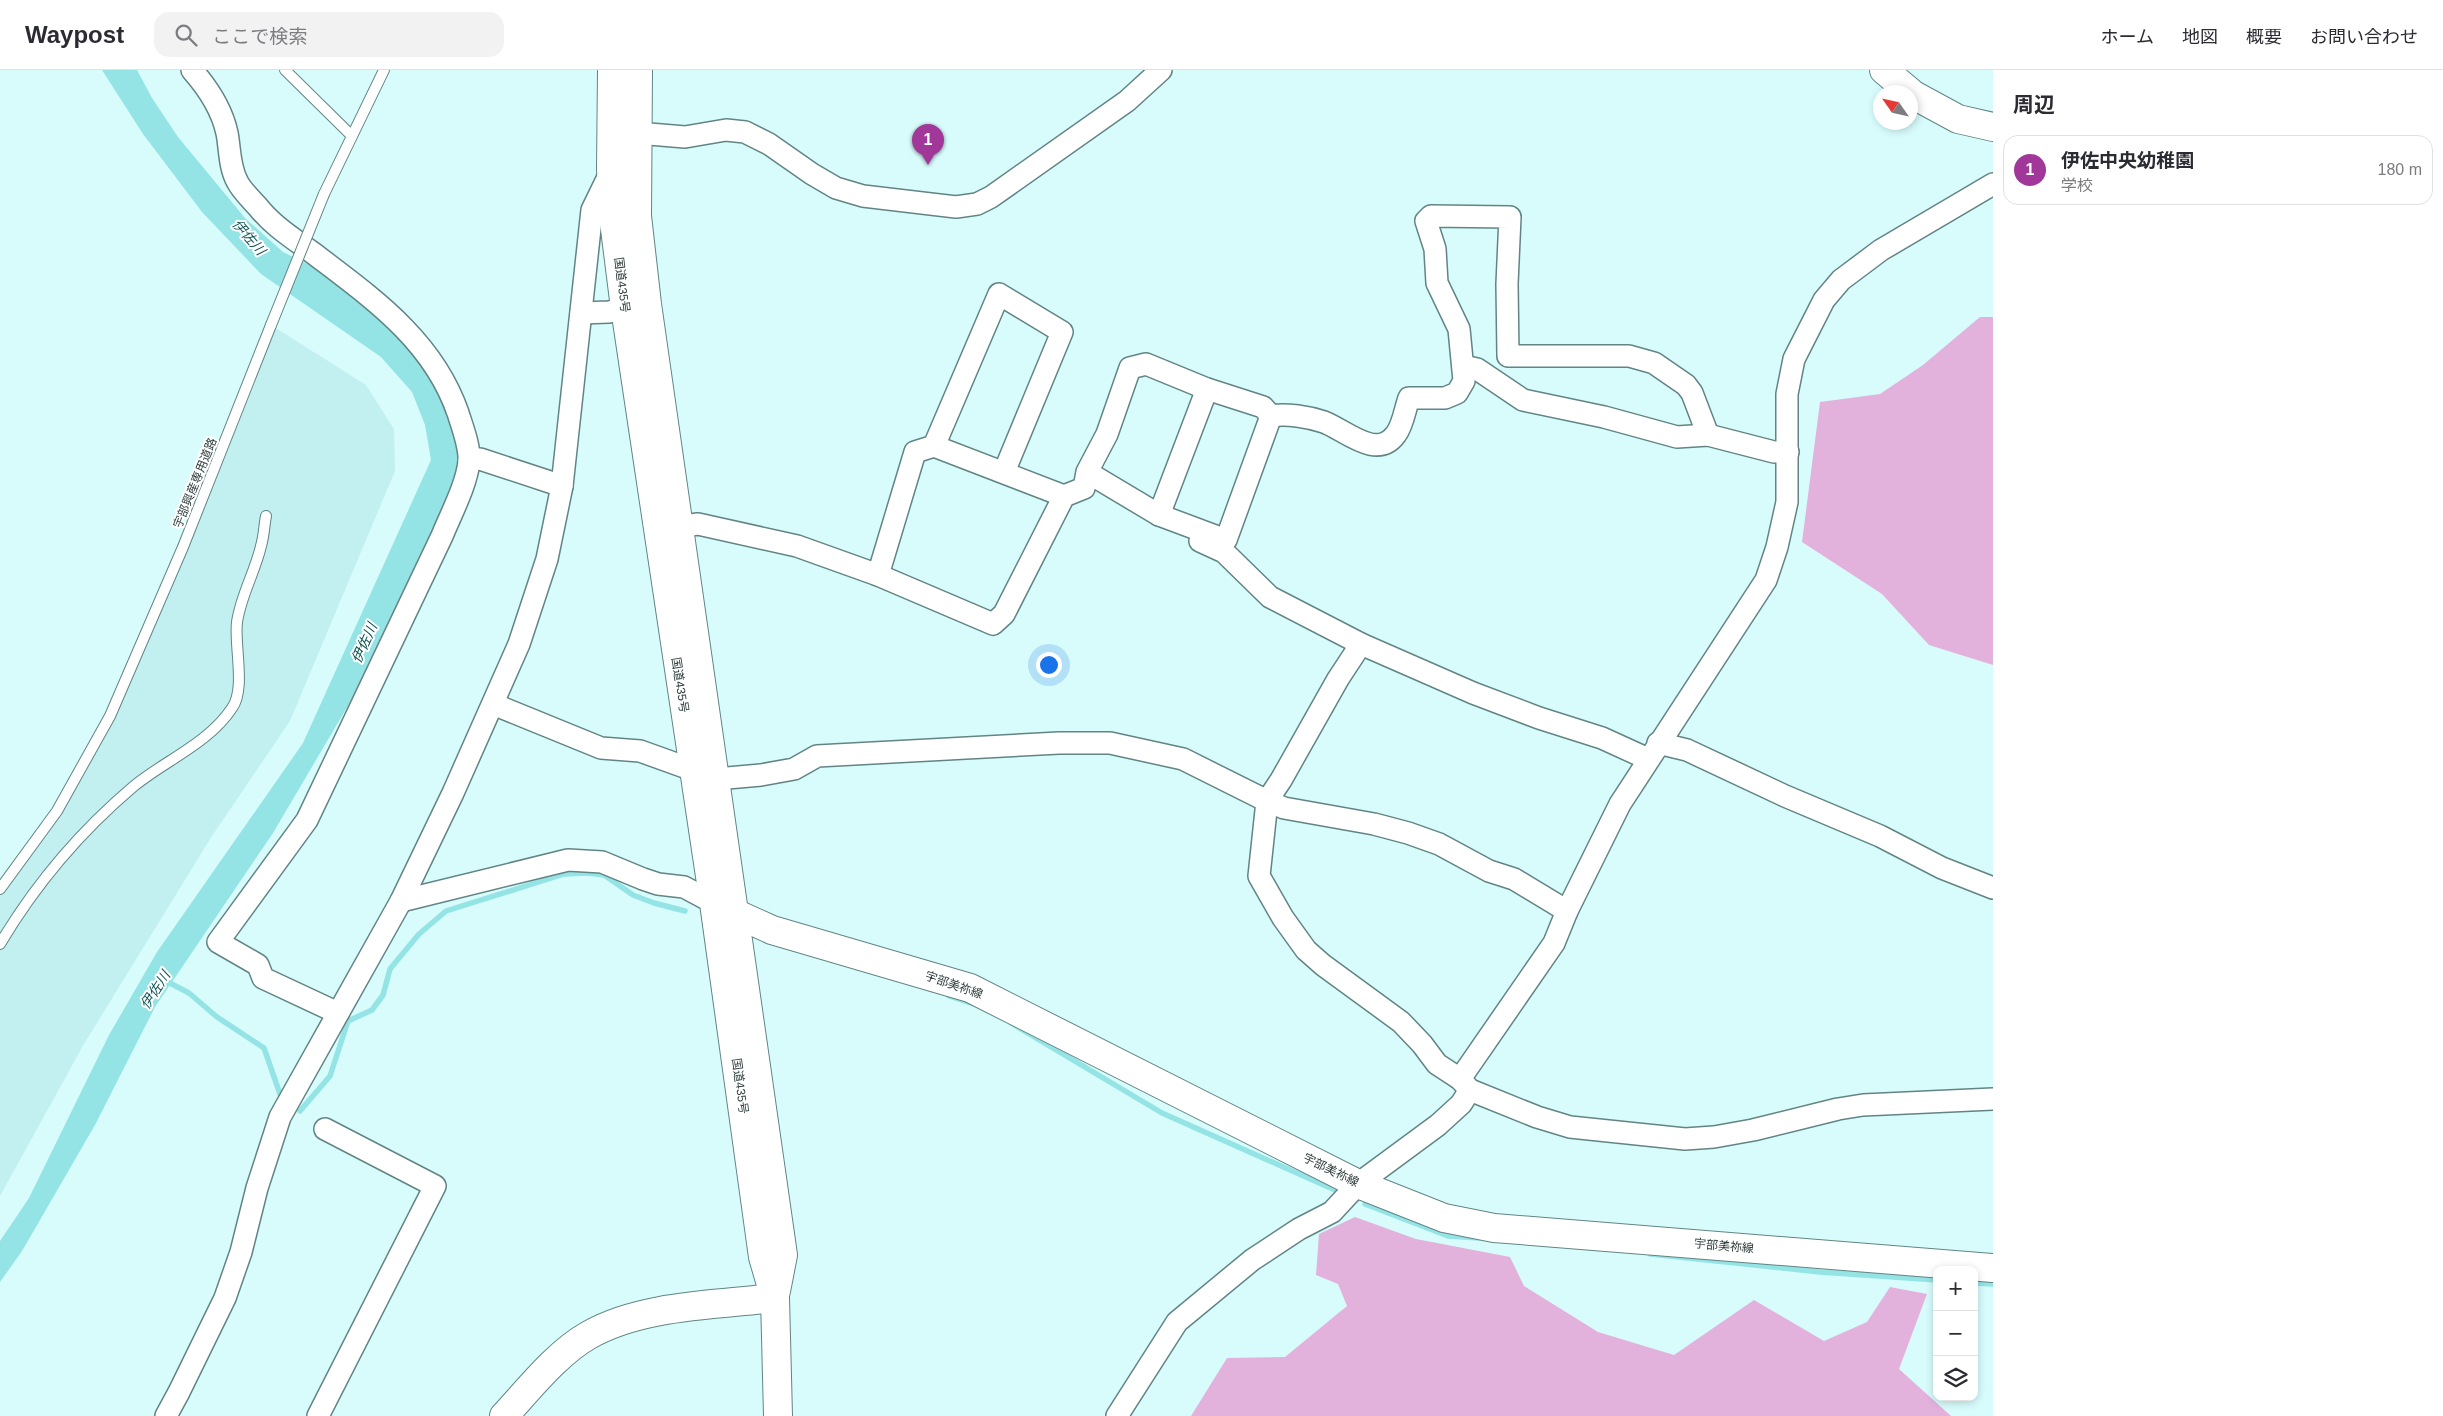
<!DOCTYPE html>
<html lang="ja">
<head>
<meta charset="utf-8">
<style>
  body { margin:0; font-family:Arial,"Noto Sans JP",sans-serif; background:#f2f2f3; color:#2b2b33 }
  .controls { position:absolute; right:15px; bottom:15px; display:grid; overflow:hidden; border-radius:10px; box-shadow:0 2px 8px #0003 }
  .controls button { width:45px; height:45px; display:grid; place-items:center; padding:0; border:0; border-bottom:1px solid #e1e1e2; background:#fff; color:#2b2b33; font:25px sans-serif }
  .compass { position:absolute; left:1873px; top:15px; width:45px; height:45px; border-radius:50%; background:#fff; box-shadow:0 2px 8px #0003; rotate:304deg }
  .you { position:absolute; left:1048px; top:594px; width:18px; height:18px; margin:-12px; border:4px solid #fff; border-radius:50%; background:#1a73e8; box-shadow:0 0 0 8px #1a73e833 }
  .badge { display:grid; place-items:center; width:32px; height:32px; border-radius:50%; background:#a13799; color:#fff; font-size:16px; font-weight:700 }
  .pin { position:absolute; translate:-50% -41px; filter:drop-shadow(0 1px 2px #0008) }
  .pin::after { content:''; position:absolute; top:26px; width:18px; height:15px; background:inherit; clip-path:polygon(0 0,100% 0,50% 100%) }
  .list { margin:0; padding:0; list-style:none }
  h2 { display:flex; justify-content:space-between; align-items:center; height:65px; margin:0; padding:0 20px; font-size:21px }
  h2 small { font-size:16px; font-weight:400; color:#7c7c81 }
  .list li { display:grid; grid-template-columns:32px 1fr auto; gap:15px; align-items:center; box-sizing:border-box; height:70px; margin:0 10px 10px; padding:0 10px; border:1px solid #e1e1e2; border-radius:15px }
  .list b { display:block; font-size:19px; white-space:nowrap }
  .list p { margin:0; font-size:16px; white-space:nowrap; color:#7c7c81 }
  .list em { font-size:16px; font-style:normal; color:#7c7c81 }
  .icon { flex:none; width:28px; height:28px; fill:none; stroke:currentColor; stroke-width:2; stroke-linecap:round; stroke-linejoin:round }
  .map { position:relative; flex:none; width:1993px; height:1346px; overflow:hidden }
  header { display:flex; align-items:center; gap:30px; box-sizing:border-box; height:70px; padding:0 25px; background:#fff; border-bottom:1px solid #e1e1e2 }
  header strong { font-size:24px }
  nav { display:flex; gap:28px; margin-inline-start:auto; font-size:18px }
  .search { width:350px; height:45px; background:#f2f2f3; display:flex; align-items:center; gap:12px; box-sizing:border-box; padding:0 18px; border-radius:15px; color:#7c7c81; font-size:19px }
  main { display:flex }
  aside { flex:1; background:#fff }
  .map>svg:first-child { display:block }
</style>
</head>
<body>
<header>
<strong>Waypost</strong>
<div class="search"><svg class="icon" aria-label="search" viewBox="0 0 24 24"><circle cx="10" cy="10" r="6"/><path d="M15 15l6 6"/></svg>ここで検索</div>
<nav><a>ホーム</a><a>地図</a><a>概要</a><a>お問い合わせ</a></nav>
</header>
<main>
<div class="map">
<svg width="1993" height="1346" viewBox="0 0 1993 1346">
  <rect width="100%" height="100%" fill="#d8fcfc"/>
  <path fill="#c2f0f0" d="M 271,255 L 366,315 L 394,359 L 395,401 L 290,651 L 212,766 L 84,974 L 0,1126 L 0,819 L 57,741 L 110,646 Z"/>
  <g fill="#e2b2dc">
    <path d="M 1980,247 L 1993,247 L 1993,595 L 1929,575 L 1882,524 L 1802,472 L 1820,332 L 1880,324 L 1923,295 Z"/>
    <path d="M 1355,1147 L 1416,1169 L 1510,1187 L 1524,1216 L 1598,1262 L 1674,1285 L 1754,1230 L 1824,1271 L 1867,1252 L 1890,1217 L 1927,1224 L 1899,1299 L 1951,1346 L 1191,1346 L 1227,1288 L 1285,1287 L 1347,1236 L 1338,1214 L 1316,1205 L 1319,1164 Z"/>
  </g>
  <path fill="#94e4e5" d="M 102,0 L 137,0 L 152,28 L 178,67 L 245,148 L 283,182 L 316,198 L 383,248 L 413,280 L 447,336 L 458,373 L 458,401 L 449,429 L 382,578 L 273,763 L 155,937 L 95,1055 L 22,1181 L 0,1212 L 0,1171 L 29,1128 L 109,965 L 157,882 L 303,673 L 431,390 L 425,355 L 412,322 L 381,287 L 261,204 L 202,142 L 143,64 Z"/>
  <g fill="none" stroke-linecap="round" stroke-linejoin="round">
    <g stroke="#94e4e5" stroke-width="5.5">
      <path d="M 166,911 L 189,923 L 217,947 L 264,978 L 281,1027"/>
      <path d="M 949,926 L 974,934"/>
      <path d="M 1011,953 L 1162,1043 L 1335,1120"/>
      <path d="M 300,1041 L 330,1006 L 348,951 L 372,940 L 383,925 L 390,899 L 419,864 L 446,841 L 564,804 L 587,803 L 604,805 L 633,825 L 654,833 L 685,841"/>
      <path d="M 1365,1134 L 1448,1166 L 1479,1168"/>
      <path d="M 1650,1184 L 1820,1202 L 1937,1210"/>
      <path d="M 1974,1213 L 1993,1214"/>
    </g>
    <g stroke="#628484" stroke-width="12">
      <g id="lane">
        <path d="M 285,0 L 351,65"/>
        <path d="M 324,124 L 384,0"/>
        <path d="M 0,819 L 57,741 L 110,646 L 183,477 L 271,255"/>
        <path d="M 0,874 C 35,815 82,760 134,716 C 166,690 209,673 232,638 C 246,619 234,575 237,552 C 241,525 255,502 261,476 C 264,466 264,456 266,446"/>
      </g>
    </g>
    <g stroke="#628484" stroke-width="24">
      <g id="street">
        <path d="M 192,0 C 207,17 222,40 227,63 C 230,78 229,96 237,111 C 241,120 251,129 258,137 C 273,156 294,169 313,183 C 372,228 433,270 458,343 C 462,356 470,376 469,391 C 467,414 451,444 442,466 L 307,750 L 218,872 L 258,895 L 263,908 L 338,943"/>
        <path d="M 637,63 L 685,67 L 726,60 L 745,62 L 769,74 L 812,104 L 836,118 L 863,126 L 956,137 L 977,134 L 991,127 L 1127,31 L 1161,0"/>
        <path d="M 581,243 L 609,242 L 640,235"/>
        <path d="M 1463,296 L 1477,299 L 1523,330 L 1604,347 L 1677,367 L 1708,365 L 1774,382 L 1788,382"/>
        <path d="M 1271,346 C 1286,343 1309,347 1324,352 C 1345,360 1377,391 1396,364 C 1403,355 1405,339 1409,328 L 1445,328 L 1457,323 L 1464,311 L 1459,259 L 1437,213 L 1435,179 L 1426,151 L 1431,146 L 1510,147 L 1507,214 L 1508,286 L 1629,286 L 1654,293 L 1686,315 L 1692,323 L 1708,365"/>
        <path d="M 934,376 L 999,224 L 1062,262 L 1004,402"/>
        <path d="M 469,390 L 480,389 L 562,416"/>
        <path d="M 1159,445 L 1207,319"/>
        <path d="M 663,459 L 698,454 L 797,476 L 878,505 L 993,554 L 1004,544 L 1064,426 L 1084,418 L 1087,402 L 1107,364 L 1130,298 L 1146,294 L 1207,319 L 1263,337 L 1271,346 L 1226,470 L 1159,445 L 1087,402"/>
        <path d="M 1200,471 L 1224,482 L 1270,527 L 1361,574 L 1473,623 L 1539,648 L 1602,668 L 1648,689"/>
        <path d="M 878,505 L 915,382 L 934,376 L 1064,426"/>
        <path d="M 1361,574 L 1338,609 L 1281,710 L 1267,731 L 1259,806 L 1283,848 L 1306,880 L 1323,895 L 1401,952 L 1422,974 L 1437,994 L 1460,1009 L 1470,1020 L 1537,1047 L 1570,1057 L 1685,1069 L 1714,1067 L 1753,1060 L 1838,1039 L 1863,1035 L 1993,1029"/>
        <path d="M 493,634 L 601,678 L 640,681 L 693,700"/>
        <path d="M 1658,673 L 1687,680 L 1785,726 L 1880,766 L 1942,798 L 1993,818"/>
        <path d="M 716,709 L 761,705 L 794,699 L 817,686 L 1059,673 L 1110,673 L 1183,689 L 1267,731 L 1284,738 L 1374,754 L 1408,763 L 1439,774 L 1489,801 L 1514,809 L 1567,841"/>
        <path d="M 401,831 L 568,790 L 602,792 L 643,809 L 658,814 L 684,817 L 714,833"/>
        <path d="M 1460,1009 L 1554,873 L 1567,841 L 1620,734 L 1766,510 L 1777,477 L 1787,432 L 1787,324 L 1794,289 L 1824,230 L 1841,210 L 1881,180 L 1993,114"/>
        <path d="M 166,1346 L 179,1322 L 225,1228 L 241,1182 L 257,1118 L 280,1047 L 401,831 L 453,723 L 519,574 L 547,489 L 562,416 L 592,140 L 611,101"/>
        <path d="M 318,1346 L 435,1116 L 325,1059"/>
        <path d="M 1117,1346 L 1177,1252 L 1252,1190 L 1299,1159 L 1332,1142 L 1358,1114 L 1438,1055 L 1461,1034 L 1470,1020"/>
      </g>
    </g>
    <g stroke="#628484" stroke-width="30">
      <g id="secondary">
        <path d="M 1884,0 L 1910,22"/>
        <path d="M 1910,23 L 1958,49 L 1993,57"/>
        <path d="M 775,1228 L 778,1346"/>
      </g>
    </g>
    <g stroke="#628484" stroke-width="30">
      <path id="primary" d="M 717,835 L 772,860 L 970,918 L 1358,1114 L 1444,1148 L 1494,1158 L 1993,1198"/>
    </g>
    <g stroke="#628484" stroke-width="30">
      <g id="highway">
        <path d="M 612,0 L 611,100 L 614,151 L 625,238 L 714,833 L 763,1187 L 775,1228"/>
        <path d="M 638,0 L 637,146 L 647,234 L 783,1185 L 776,1221"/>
        <path d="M 504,1346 C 529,1319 557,1283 589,1265 C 641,1235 716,1235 775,1228"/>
      </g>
    </g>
    <use href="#lane" stroke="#fff" stroke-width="10"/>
    <use href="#street" stroke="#fff" stroke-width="21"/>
    <use href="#secondary" stroke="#fff" stroke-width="28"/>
    <use href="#primary" stroke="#fff" stroke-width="28"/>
    <use href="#highway" stroke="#fff" stroke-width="28"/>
    <g stroke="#628484" stroke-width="12" stroke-linecap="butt">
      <path id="lane-bridge" d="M 271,255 L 324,124"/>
    </g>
    <use href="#lane-bridge" stroke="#fff" stroke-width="10"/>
  </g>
  <g text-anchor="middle" stroke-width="4" stroke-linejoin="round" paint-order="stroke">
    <g font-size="12" fill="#2d3c3c" stroke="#fff">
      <text transform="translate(622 215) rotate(83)" y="4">国道435号</text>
      <text transform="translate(195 413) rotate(-68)" y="4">宇部興産専用道路</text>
      <text transform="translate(680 615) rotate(81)" y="4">国道435号</text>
      <text transform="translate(954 915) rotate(19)" y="4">宇部美祢線</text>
      <text transform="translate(740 1016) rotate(82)" y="4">国道435号</text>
      <text transform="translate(1331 1100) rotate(26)" y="4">宇部美祢線</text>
      <text transform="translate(1724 1176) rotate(5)" y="4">宇部美祢線</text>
    </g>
    <g font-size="14" font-style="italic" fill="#105657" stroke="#fff">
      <text transform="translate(249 167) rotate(49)" y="5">伊佐川</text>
      <text transform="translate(364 573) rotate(-66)" y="5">伊佐川</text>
      <text transform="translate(155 920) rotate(-57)" y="5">伊佐川</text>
    </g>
  </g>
</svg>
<div class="controls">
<button>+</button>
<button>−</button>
<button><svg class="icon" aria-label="layers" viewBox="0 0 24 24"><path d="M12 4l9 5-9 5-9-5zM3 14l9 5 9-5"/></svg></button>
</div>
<svg class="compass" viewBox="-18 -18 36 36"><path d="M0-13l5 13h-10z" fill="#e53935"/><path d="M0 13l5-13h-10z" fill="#7c7c81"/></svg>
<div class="you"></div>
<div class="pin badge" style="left:928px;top:95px">1</div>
</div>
<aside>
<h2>周辺<small></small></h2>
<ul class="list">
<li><span class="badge">1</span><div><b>伊佐中央幼稚園</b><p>学校</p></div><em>180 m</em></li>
</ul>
</aside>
</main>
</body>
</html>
